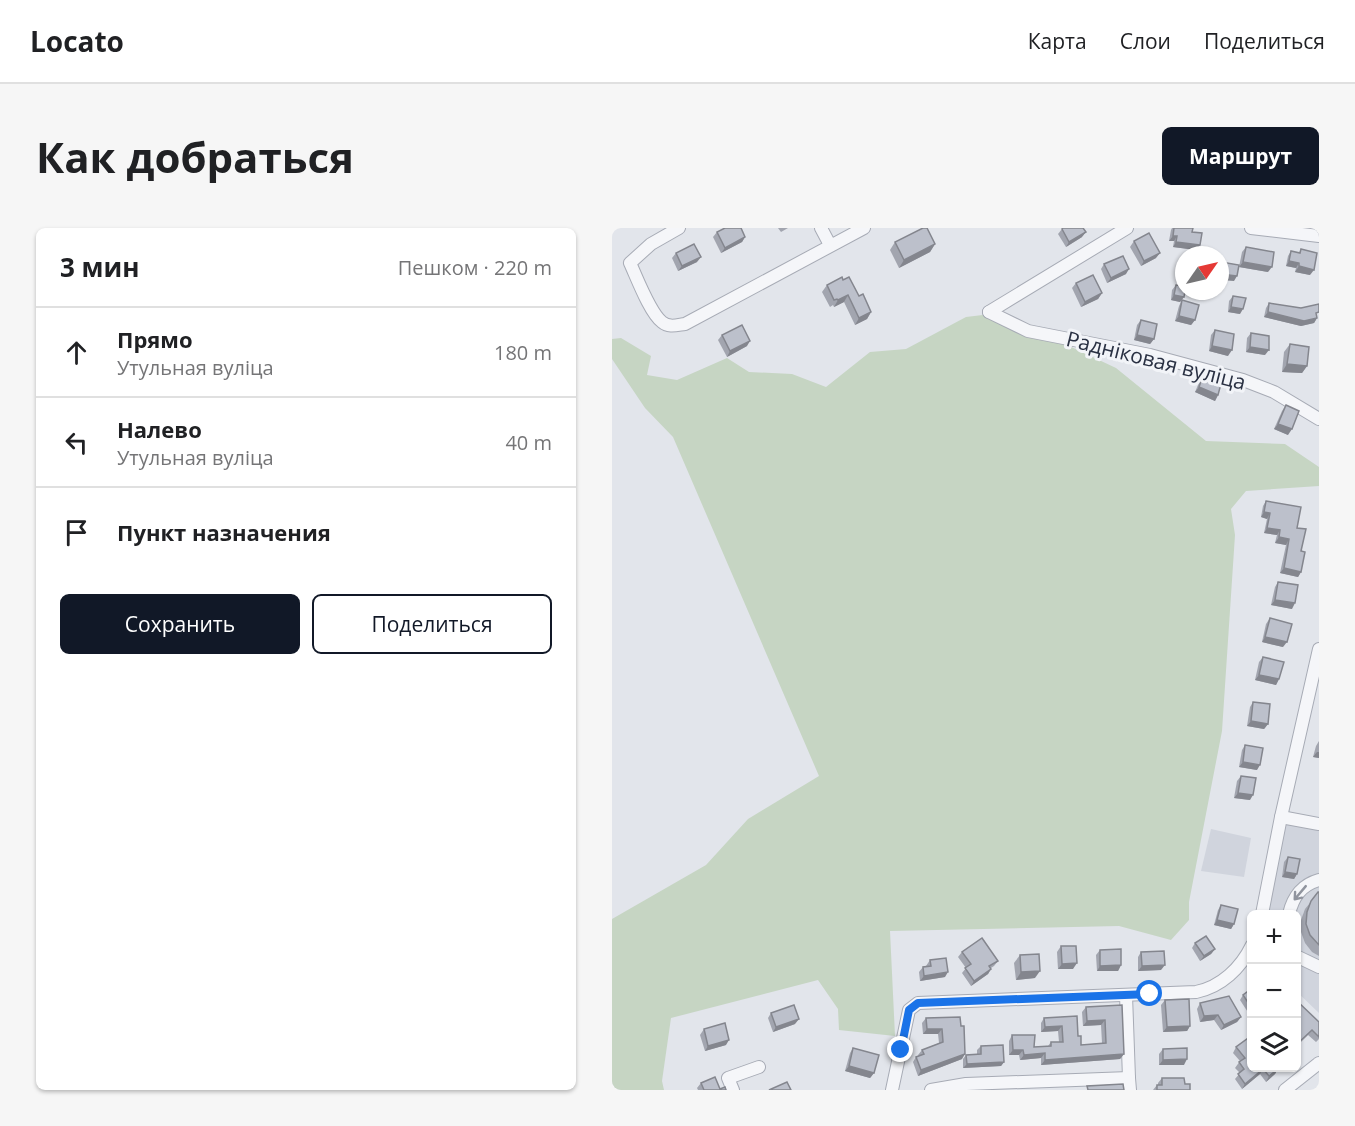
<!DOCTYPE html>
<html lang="ru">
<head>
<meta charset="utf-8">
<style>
  body { margin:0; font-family:"Open Sans",sans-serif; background:#f6f6f6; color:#202124 }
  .controls { position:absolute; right:18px; bottom:18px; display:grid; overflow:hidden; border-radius:9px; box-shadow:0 2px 4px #0004 }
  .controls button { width:54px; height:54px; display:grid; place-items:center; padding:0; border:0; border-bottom:2px solid #e0e0e0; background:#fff; color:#202124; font:30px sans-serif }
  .compass { position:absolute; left:563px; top:18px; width:54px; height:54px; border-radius:50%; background:#fff; box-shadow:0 2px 4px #0004; rotate:56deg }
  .stop { position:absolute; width:18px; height:18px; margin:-14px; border:4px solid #1a73e8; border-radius:50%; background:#fff }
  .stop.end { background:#1a73e8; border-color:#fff; box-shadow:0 2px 6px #0008 }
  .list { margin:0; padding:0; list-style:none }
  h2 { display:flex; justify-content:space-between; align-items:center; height:78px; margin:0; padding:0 24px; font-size:26px }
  h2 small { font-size:20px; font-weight:400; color:#757577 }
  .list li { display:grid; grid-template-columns:39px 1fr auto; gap:18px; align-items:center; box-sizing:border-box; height:90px; padding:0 24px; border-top:2px solid #e0e0e0 }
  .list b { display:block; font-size:22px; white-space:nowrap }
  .list p { margin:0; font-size:20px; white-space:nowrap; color:#757577 }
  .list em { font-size:20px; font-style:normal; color:#757577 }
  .actions { display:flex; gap:12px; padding:18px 24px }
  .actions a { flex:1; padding:14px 0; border:2px solid #111827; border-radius:9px; text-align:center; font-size:21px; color:#111827 }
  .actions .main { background:#111827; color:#fff }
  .icon { flex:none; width:33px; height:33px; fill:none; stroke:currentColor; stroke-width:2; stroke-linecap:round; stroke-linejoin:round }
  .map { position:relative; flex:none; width:707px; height:862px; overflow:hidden; border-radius:9px }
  header { display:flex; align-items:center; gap:36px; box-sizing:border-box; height:84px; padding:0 30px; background:#fff; border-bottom:2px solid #e0e0e0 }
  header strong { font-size:28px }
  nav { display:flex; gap:33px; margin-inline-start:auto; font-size:21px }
  .intro { display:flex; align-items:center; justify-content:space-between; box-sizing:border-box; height:144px; padding:0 36px }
  h1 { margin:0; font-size:42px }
  .button { padding:15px 27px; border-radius:9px; background:#111827; color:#fff; font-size:21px; font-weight:700 }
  main { display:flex; gap:36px; padding:0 36px }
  aside { flex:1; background:#fff; border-radius:9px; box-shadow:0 2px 4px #0004 }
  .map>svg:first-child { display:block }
</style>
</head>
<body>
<header>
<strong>Locato</strong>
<nav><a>Карта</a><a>Слои</a><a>Поделиться</a></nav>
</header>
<div class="intro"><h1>Как добраться</h1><a class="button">Маршрут</a></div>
<main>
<aside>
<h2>3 мин<small>Пешком · 220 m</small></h2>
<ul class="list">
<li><svg class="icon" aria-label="ahead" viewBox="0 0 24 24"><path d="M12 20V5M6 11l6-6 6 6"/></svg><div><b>Прямо</b><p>Утульная вуліца</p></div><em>180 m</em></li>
<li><svg class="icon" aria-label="left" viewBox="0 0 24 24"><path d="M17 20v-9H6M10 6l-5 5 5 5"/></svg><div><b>Налево</b><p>Утульная вуліца</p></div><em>40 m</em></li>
<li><svg class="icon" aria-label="arrive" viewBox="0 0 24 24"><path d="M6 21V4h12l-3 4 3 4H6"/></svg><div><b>Пункт назначения</b></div></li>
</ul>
<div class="actions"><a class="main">Сохранить</a><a>Поделиться</a></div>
</aside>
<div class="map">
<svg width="707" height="862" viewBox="0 0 707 862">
  <rect width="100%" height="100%" fill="#e2e5eb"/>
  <g fill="#d0d4dd">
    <path d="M 672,594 L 707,600 L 707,785 L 685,764 L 684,686 L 652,686 Z"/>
    <path d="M 599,601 L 639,610 L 632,649 L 589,643 Z"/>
  </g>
  <path fill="#c6d5c3" d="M 387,85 L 504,140 L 594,213 L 673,216 L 707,239 L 707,258 L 634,263 L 619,281 L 623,307 L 610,503 L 577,674 L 577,692 L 559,712 L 507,698 L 278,703 L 283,808 L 227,802 L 226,781 L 206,752 L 59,790 L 50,853 L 52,862 L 0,862 L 0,691 L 94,637 L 136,591 L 207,548 L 61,209 L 33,180 L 0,131 L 0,111 L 9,110 L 39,128 L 35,147 L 65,152 L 115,130 L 137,144 L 180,146 L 214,159 L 258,124 L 294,121 L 354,89 Z"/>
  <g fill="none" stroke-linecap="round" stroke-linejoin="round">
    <g stroke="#a7abb5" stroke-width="14">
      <g id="minor">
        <path d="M 67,0 L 39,16 L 18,35 C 25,50 38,85 50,94 C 57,100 65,97 73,96 L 252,0"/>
        <path d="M 209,0 L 218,17"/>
        <path d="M 639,0 L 707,8"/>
        <path d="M 377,84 L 416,103 L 538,127 L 631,152 L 662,164 L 707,191"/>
        <path d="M 377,84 L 515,0"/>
        <path d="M 669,589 L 707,596"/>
        <path d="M 650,686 L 669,589 L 707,421"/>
        <path d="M 677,686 C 681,669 689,657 707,652"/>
        <path d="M 684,728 L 707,739"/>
        <path d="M 514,767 L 517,850"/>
        <path d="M 121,862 L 116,850 L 147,839"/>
        <path d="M 280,862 L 297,782 L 306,775 L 584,764 C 609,759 629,740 640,717"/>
        <path d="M 319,862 L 354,856 L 517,850 L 518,862"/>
        <path d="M 673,862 L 707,835"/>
      </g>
    </g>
    <use href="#minor" stroke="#f5f6f9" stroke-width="12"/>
  </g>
  <g fill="#a2a5af">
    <path d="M 166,0 L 176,0 L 169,4 Z"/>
    <path d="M 560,0 L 581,0 L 580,4 L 588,17 L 584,22 L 561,19 L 562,13 L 557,13 L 559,2 Z"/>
    <path d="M 450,1 L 470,9 L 454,19 L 446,6 Z"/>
    <path d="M 105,4 L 133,9 L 130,14 L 109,25 L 101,9 Z"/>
    <path d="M 522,13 L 544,30 L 529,38 L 518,19 Z"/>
    <path d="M 283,14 L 323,16 L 318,24 L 287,40 L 278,22 Z"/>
    <path d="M 634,19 L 656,44 L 627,39 L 630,24 Z"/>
    <path d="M 689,21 L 698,47 L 683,44 L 684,40 L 674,38 L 676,28 L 679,23 L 687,25 Z"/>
    <path d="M 64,25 L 85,34 L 66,43 L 60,30 Z"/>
    <path d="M 492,36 L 514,46 L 495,55 L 489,41 Z"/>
    <path d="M 231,52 L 247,68 L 259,84 L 255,91 L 243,97 L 232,74 L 222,79 L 221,77 L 218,79 L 210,64 L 215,57 Z"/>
    <path d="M 464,55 L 490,65 L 486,71 L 469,79 L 460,60 Z"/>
    <path d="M 564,57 L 572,69 L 568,74 L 559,72 L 560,62 Z"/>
    <path d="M 621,68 L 628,86 L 616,84 L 617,73 Z"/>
    <path d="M 570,72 L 583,92 L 579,97 L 563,93 L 567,78 Z"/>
    <path d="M 657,75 L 689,80 L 705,89 L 705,90 L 702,95 L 689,98 L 652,89 L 654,80 Z"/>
    <path d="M 529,92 L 542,111 L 538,116 L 522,112 L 525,97 Z"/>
    <path d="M 603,102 L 616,128 L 597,123 L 599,107 Z"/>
    <path d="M 639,105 L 653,127 L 634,124 L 635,110 Z"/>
    <path d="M 110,107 L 135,118 L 115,129 L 106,112 Z"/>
    <path d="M 678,116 L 695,138 L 690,145 L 670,144 L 672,124 Z"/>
    <path d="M 592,145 L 606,167 L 603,173 L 583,164 L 589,150 Z"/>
    <path d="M 674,177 L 676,207 L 662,201 L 670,183 Z"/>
    <path d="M 654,273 L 685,300 L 689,323 L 689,344 L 686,349 L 668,345 L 674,317 L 663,315 L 665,307 L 652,305 L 655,291 L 649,289 L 651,278 Z"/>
    <path d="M 666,354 L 680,381 L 659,377 L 663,359 Z"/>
    <path d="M 658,390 L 671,419 L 650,414 L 654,396 Z"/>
    <path d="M 651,429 L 667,451 L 664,457 L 643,452 L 647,434 Z"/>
    <path d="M 641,474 L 656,496 L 652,501 L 635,498 L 638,479 Z"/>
    <path d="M 707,513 L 707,530 L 701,529 L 704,518 Z"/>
    <path d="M 633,517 L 645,542 L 627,539 L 630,522 Z"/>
    <path d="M 629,548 L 638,572 L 622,570 L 625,553 Z"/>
    <path d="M 676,629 L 685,646 L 682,651 L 670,649 L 672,634 Z"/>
    <path d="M 707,664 L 707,728 L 700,724 L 693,715 L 689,704 L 689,692 L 693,681 Z"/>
    <path d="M 609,677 L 622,696 L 619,701 L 602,697 L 606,682 Z"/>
    <path d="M 583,715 L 603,721 L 599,726 L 588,733 L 580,720 Z"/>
    <path d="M 449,718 L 461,741 L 446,741 L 445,724 Z"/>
    <path d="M 488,722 L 509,737 L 506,743 L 485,743 L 484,727 Z"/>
    <path d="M 350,724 L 386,733 L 382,738 L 379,740 L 379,741 L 376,746 L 359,758 L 350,745 L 354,740 L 346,729 Z"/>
    <path d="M 529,724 L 549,742 L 526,743 L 526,729 Z"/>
    <path d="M 408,727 L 423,750 L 404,752 L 402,735 Z"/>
    <path d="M 318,732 L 333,749 L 308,753 L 307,744 L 311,739 L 314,738 Z"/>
    <path d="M 639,761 L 639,789 L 628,772 L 631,767 Z"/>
    <path d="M 553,772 L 578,798 L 575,803 L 551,804 L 549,777 Z"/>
    <path d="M 588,775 L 629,789 L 625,794 L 609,802 L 602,792 L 588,794 L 585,781 Z"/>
    <path d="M 510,777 L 512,826 L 508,831 L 429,837 L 429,830 L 408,832 L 407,827 L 397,827 L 397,813 L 400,807 L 422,819 L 436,818 L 439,814 L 447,814 L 446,803 L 429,804 L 429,795 L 432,790 L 465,788 L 466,808 L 469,817 L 490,815 L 489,797 L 471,798 L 470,784 L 474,779 Z"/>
    <path d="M 159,785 L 183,796 L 161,804 L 156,790 Z"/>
    <path d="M 348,789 L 350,831 L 306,848 L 301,834 L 304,829 L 307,828 L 306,827 L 310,822 L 327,815 L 326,806 L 311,806 L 310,795 L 314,790 Z"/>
    <path d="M 707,794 L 707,811 L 704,814 L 696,807 L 684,819 Z"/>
    <path d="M 92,801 L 114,817 L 93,823 L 88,807 Z"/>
    <path d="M 369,818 L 392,834 L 389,838 L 351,840 L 351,831 L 354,827 L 365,826 L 365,822 Z"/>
    <path d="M 624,819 L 666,841 L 663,846 L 654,854 L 648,846 L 630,861 L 623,851 L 628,845 L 623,840 L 628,833 L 621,825 Z"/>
    <path d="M 241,820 L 262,845 L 258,850 L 233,843 L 238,825 Z"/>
    <path d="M 551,821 L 572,837 L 547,837 L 547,826 Z"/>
    <path d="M 550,850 L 573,856 L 578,862 L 541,862 L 545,857 L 546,857 L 546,855 Z"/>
    <path d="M 89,855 L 108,861 L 114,862 L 86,862 L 85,860 Z"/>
  </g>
  <g fill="#84868e">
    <path d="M 474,4 L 470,9 L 454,19 L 457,14 Z"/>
    <path d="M 561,8 L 565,8 L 562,13 L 557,13 Z"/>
    <path d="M 133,9 L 130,14 L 109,25 L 113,20 Z"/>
    <path d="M 564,14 L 588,17 L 584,22 L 561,19 Z"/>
    <path d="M 323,16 L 318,24 L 287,40 L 292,32 Z"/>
    <path d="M 548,25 L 544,30 L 529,38 L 532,33 Z"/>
    <path d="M 89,29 L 85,34 L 66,43 L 70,38 Z"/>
    <path d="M 677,33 L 687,35 L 684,40 L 674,38 Z"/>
    <path d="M 631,34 L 660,39 L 656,44 L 627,39 Z"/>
    <path d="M 687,38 L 702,42 L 698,47 L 683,44 Z"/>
    <path d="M 517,41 L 514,46 L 495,55 L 499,50 Z"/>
    <path d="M 608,46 L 625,48 L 622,53 L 608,52 Z"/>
    <path d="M 490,65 L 486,71 L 469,79 L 473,74 Z"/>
    <path d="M 236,67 L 232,74 L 222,79 L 226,72 Z"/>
    <path d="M 562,67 L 572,69 L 568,74 L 559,72 Z"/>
    <path d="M 619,79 L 631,81 L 628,86 L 616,84 Z"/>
    <path d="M 259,84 L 255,91 L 243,97 L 247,90 Z"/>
    <path d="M 656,84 L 705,90 L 702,95 L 689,98 L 652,89 Z"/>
    <path d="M 567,88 L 583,92 L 579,97 L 563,93 Z"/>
    <path d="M 525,107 L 542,111 L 538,116 L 522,112 Z"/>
    <path d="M 138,113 L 135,118 L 115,129 L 118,123 Z"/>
    <path d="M 600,118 L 620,122 L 616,128 L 597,123 Z"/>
    <path d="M 638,119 L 657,122 L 653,127 L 634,124 Z"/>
    <path d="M 675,136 L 695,138 L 690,145 L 670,144 Z"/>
    <path d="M 587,159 L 606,167 L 603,173 L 583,164 Z"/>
    <path d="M 666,196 L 680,201 L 676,207 L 662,201 Z"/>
    <path d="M 652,284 L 658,285 L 655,291 L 649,289 Z"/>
    <path d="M 655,300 L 668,302 L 665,307 L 652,305 Z"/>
    <path d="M 667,309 L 677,311 L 674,317 L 663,315 Z"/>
    <path d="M 672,340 L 689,344 L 686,349 L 668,345 Z"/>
    <path d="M 663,372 L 683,375 L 680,381 L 659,377 Z"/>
    <path d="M 653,409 L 675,414 L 671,419 L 650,414 Z"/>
    <path d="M 647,447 L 667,451 L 664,457 L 643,452 Z"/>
    <path d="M 639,493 L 656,496 L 652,501 L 635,498 Z"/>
    <path d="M 705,524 L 707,524 L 707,530 L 701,529 Z"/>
    <path d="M 631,534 L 648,537 L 645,542 L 627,539 Z"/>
    <path d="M 626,565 L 641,567 L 638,572 L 622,570 Z"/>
    <path d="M 673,644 L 685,646 L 682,651 L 670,649 Z"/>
    <path d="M 605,692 L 622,696 L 619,701 L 602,697 Z"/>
    <path d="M 603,721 L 599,726 L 588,733 L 592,728 Z"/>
    <path d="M 465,735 L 461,741 L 446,741 L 450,736 Z"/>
    <path d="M 509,737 L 506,743 L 485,743 L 488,738 Z"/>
    <path d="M 553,737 L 549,742 L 526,743 L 530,738 Z"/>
    <path d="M 379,741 L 376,746 L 359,758 L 362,753 Z"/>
    <path d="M 428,743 L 423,750 L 404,752 L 409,744 Z"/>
    <path d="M 336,744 L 333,749 L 308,753 L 312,748 Z"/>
    <path d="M 606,787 L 602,792 L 588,794 L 592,788 Z"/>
    <path d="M 629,789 L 625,794 L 609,802 L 612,797 Z"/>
    <path d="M 187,791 L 183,796 L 161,804 L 164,799 Z"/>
    <path d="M 493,792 L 489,797 L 471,798 L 475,793 Z"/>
    <path d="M 450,798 L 446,803 L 429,804 L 433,799 Z"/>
    <path d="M 578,798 L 575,803 L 551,804 L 555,799 Z"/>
    <path d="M 315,801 L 330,801 L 326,806 L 311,806 Z"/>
    <path d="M 117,812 L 114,817 L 93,823 L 96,818 Z"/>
    <path d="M 401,822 L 411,822 L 407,827 L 397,827 Z"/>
    <path d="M 433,825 L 429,830 L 408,832 L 412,827 Z"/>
    <path d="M 353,826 L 350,831 L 306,848 L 309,842 Z"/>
    <path d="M 512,826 L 508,831 L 429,837 L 433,832 Z"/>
    <path d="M 575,831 L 572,837 L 547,837 L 551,832 Z"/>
    <path d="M 392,834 L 389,838 L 351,840 L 355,836 Z"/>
    <path d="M 237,838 L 262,845 L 258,850 L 233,843 Z"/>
    <path d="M 651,841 L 648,846 L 630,861 L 633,856 Z"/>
    <path d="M 666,841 L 663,846 L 654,854 L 657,848 Z"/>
  </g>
  <g fill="#bcc0cb" stroke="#84868e" stroke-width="1.5">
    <path d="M 113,0 L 129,0 L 133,9 L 113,20 L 105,4 Z"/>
    <path d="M 311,0 L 315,0 L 323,16 L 292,32 L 283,14 Z"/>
    <path d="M 451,0 L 471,0 L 474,4 L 457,14 L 450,1 Z"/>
    <path d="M 562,0 L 581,0 L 580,4 L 590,5 L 588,17 L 564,14 L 565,8 L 561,8 Z"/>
    <path d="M 537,5 L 548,25 L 532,33 L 522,13 Z"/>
    <path d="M 82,16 L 89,29 L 70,38 L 64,25 Z"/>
    <path d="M 634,19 L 662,24 L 660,39 L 631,34 Z"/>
    <path d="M 689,21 L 705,25 L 702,42 L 687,38 L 687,35 L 677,33 L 679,23 L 688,25 Z"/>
    <path d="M 511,28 L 517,41 L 499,50 L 492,36 Z"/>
    <path d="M 609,34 L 627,37 L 625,48 L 608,46 Z"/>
    <path d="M 481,47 L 490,65 L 473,74 L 464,55 Z"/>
    <path d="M 230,49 L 231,52 L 237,49 L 247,68 L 251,66 L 259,84 L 247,90 L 236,67 L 226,72 L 225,71 L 222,72 L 215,57 Z"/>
    <path d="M 564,57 L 572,58 L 573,63 L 572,69 L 562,67 Z"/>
    <path d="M 621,68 L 634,70 L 631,81 L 619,79 Z"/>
    <path d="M 570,72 L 587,77 L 583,92 L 567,88 Z"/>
    <path d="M 657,75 L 689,80 L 707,76 L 707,84 L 704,85 L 705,90 L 692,93 L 656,84 Z"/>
    <path d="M 529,92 L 545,96 L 542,111 L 525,107 Z"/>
    <path d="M 130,97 L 138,113 L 118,123 L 110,107 Z"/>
    <path d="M 603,102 L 622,106 L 620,122 L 600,118 Z"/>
    <path d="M 639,105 L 657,108 L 657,122 L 638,119 Z"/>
    <path d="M 678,116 L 697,119 L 695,138 L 675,136 Z"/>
    <path d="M 592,145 L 610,152 L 606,167 L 587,159 Z"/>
    <path d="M 674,177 L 687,183 L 680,201 L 666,196 Z"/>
    <path d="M 654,273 L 689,279 L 685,300 L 694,301 L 689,323 L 693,324 L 689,344 L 672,340 L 677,311 L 667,309 L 668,302 L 655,300 L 658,285 L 652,284 Z"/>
    <path d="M 666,354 L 686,357 L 683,375 L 663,372 Z"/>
    <path d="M 658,390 L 680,396 L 675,414 L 653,409 Z"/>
    <path d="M 651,429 L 672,434 L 667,451 L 647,447 Z"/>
    <path d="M 641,474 L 658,476 L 656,496 L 639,493 Z"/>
    <path d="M 633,517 L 651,520 L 648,537 L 631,534 Z"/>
    <path d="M 629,548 L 644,550 L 641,567 L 626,565 Z"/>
    <path d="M 676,629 L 688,631 L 685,646 L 673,644 Z"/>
    <path d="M 706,664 L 707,664 L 707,717 L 698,707 L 694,696 L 695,684 L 699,673 Z"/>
    <path d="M 609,677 L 626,681 L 622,696 L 605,692 Z"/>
    <path d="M 594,708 L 603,721 L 592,728 L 583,715 Z"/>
    <path d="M 370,710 L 386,733 L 377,738 L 379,741 L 362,753 L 353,740 L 359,736 L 350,724 Z"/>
    <path d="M 449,718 L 464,718 L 465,735 L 450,736 Z"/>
    <path d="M 509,721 L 509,737 L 488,738 L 488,722 Z"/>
    <path d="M 552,723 L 553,737 L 530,738 L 529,724 Z"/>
    <path d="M 427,726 L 428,743 L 409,744 L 408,727 Z"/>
    <path d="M 334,730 L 336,744 L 312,748 L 311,739 L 319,738 L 318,732 Z"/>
    <path d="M 639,761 L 639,779 L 631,767 Z"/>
    <path d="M 617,768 L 629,789 L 612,797 L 606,787 L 592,788 L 588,775 Z"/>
    <path d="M 577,771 L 578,798 L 555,799 L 553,772 Z"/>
    <path d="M 684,772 L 707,794 L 707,809 L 700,802 L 684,817 Z"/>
    <path d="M 182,777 L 187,791 L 164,799 L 159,785 Z"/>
    <path d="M 510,777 L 512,826 L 433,832 L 433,825 L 412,827 L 411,822 L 401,822 L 400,807 L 423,807 L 422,819 L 439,818 L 439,814 L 451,814 L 450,798 L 433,799 L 432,790 L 465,788 L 466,808 L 469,808 L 469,817 L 494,815 L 493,792 L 475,793 L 474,779 Z"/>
    <path d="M 348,789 L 349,798 L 352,798 L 353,826 L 309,842 L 304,829 L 312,826 L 310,822 L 331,814 L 330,801 L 315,801 L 314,790 Z"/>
    <path d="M 113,795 L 117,812 L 96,818 L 92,801 Z"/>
    <path d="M 639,808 L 639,840 L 665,840 L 666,841 L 657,848 L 651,841 L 633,856 L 626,846 L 632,841 L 627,834 L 633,830 L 624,819 Z"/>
    <path d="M 391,817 L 392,834 L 355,836 L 354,827 L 369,826 L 369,818 Z"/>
    <path d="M 241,820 L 267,827 L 262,845 L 237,838 Z"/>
    <path d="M 575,820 L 575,831 L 551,832 L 551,821 Z"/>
    <path d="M 103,849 L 108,861 L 113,859 L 114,862 L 92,862 L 89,855 Z"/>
    <path d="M 550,850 L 572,850 L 573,856 L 578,856 L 578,862 L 545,862 L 545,857 L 550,857 Z"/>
    <path d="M 175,854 L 179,862 L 157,862 Z"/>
    <path d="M 511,856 L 512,862 L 476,862 L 475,858 Z"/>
  </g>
  <defs><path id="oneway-shaft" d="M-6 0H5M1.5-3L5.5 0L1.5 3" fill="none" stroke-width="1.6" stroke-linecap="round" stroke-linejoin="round" transform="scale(1.5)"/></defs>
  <use stroke="#90949e" href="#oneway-shaft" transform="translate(688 665) rotate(130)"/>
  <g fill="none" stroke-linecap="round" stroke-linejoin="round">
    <path stroke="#1a73e8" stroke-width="8" d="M 289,822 L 297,782 L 306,775 L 538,766"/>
  </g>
  <g text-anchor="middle" stroke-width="6" stroke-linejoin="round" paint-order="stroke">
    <g font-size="21" fill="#2a3143" stroke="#f2f4f8">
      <text transform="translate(544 133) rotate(14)" y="7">Радніковая вуліца</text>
    </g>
  </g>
</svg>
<div class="controls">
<button>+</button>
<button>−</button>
<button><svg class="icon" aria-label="layers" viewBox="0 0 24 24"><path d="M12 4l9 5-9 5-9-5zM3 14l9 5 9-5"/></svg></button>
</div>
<svg class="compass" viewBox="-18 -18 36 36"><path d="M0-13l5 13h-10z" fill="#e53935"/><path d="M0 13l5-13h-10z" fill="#757577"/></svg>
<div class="stop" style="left:538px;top:766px"></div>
<div class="stop end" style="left:289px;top:822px"></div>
</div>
</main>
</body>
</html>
